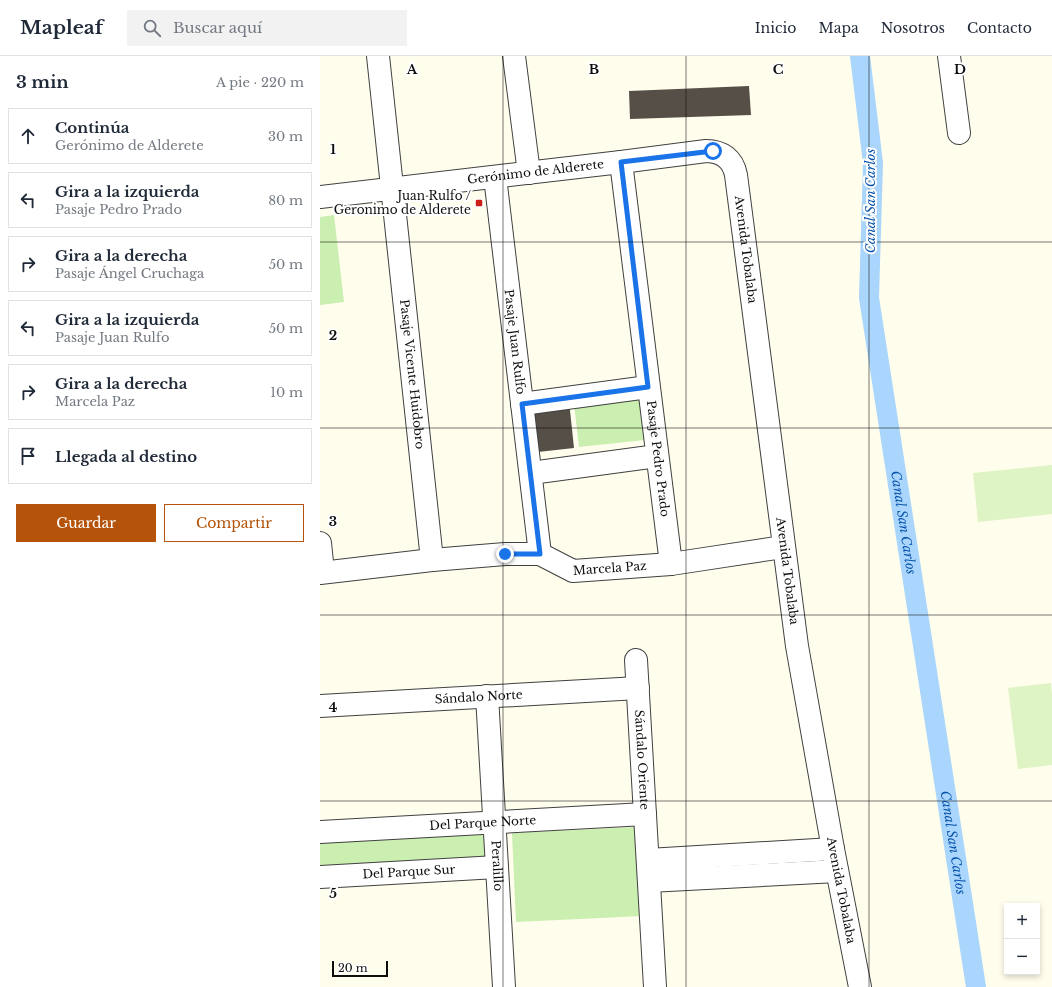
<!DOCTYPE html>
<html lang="es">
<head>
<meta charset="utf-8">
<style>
  body { margin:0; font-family:"Libre Baskerville",serif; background:#f2f2f3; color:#1f2937 }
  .controls { position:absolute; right:12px; bottom:12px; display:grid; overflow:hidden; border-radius:0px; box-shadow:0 2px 6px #0003 }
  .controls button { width:36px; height:36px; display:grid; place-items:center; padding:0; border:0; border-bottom:1px solid #e0e1e3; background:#fff; color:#1f2937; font:20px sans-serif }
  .scale { position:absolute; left:12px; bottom:10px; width:56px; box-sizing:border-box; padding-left:4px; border:2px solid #0d0d0d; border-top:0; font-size:11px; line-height:14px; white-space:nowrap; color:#0d0d0d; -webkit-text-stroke:3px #fff; paint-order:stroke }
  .stop { position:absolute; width:12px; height:12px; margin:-9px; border:3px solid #1a73e8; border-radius:50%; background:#fff }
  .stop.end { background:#1a73e8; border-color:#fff; box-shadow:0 1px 4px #0008 }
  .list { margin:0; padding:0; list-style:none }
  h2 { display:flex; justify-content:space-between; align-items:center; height:52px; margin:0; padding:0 16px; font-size:17px }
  h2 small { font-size:13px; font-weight:400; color:#747a83 }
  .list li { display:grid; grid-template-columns:26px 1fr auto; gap:12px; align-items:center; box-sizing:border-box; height:56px; margin:0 8px 8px; padding:0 8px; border:1px solid #e0e1e3; border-radius:0px }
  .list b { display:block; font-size:15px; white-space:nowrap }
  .list p { margin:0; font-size:13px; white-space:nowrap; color:#747a83 }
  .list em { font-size:13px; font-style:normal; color:#747a83 }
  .actions { display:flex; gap:8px; padding:12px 16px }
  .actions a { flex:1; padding:9px 0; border:1px solid #b45309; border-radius:0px; text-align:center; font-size:14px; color:#b45309 }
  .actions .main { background:#b45309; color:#fff }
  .icon { flex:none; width:22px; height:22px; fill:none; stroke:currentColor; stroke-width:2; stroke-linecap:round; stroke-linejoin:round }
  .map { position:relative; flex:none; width:732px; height:931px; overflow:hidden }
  header { display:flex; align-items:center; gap:24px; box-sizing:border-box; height:56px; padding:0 20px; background:#fff; border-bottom:1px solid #e0e1e3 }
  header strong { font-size:19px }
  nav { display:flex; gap:22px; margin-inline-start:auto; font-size:14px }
  .search { width:280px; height:36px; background:#f2f2f3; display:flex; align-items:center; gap:10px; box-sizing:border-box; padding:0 14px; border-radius:0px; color:#747a83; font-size:15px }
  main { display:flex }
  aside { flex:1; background:#fff }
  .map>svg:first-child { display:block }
</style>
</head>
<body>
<header>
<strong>Mapleaf</strong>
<div class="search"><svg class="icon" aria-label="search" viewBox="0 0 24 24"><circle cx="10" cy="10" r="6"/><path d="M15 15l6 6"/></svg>Buscar aquí</div>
<nav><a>Inicio</a><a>Mapa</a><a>Nosotros</a><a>Contacto</a></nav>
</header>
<main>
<aside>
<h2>3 min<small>A pie · 220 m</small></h2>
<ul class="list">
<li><svg class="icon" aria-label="ahead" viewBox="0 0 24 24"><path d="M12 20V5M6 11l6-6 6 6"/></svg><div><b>Continúa</b><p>Gerónimo de Alderete</p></div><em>30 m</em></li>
<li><svg class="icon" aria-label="left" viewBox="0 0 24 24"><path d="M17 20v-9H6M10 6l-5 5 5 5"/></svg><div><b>Gira a la izquierda</b><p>Pasaje Pedro Prado</p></div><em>80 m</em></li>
<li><svg class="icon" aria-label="right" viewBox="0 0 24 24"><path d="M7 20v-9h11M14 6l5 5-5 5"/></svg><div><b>Gira a la derecha</b><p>Pasaje Ángel Cruchaga</p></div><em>50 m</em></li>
<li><svg class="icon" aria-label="left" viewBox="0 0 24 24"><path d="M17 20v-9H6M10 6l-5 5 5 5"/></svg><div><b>Gira a la izquierda</b><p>Pasaje Juan Rulfo</p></div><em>50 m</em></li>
<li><svg class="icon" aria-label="right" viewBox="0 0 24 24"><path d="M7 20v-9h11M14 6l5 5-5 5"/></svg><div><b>Gira a la derecha</b><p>Marcela Paz</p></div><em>10 m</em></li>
<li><svg class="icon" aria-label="arrive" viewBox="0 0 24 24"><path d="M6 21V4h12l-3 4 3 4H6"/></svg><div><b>Llegada al destino</b></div></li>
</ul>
<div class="actions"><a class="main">Guardar</a><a>Compartir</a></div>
</aside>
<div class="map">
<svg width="732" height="931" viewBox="0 0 732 931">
  <rect width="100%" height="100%" fill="#fffdec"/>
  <g fill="#cbeeb1">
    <path d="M 14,159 L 24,246 L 0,249 L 0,161 Z"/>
    <path d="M 320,340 L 325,384 L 259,391 L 254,348 Z"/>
    <path d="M 318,771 L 322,860 L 196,866 L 192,777 Z"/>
    <path d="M 170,773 L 172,808 L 0,817 L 0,781 Z"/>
  </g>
  <g fill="#dff4c4">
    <path d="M 732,409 L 732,458 L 658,466 L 653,417 Z"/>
    <path d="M 731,627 L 732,639 L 732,709 L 698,713 L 688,632 Z"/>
  </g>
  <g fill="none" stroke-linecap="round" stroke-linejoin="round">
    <path stroke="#aad6fd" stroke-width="20" id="s1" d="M 540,0 L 553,107 L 549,242 L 656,931"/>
  </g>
  <g fill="#564f48">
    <path d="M 429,30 L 431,59 L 310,63 L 309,35 Z"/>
    <path d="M 249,345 L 254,392 L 218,396 L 212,350 Z"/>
  </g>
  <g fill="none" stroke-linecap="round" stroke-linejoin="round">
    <g stroke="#404040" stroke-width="24">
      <g id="minor">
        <path id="s2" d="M 58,0 L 112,504"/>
        <path d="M 194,0 L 209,117"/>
        <path d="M 629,0 L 639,77"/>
        <path id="s3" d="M 301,106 L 351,508"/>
        <path id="s4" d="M 175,121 L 220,498"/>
        <path id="s5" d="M 0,141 L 301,106 L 386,95 C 402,95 413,103 416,119 L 477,590 L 513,793 L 540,931"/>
        <path d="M 202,348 L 328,331"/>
        <path d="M 211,417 L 337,400"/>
        <path d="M 0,487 L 3,516"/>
        <path id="s6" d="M 0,517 L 112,504 L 185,498 L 220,498 L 253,515 L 351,508 L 463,491"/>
        <path id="s7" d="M 316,604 L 335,931"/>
        <path id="s8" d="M 167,640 L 184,931"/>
        <path id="s9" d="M 0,650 L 318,632"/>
        <path id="s10" d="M 0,776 L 325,758"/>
        <path d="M 328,804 L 513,793"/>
        <path id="s11" d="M 0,821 L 177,811"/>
        <path d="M 329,825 L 517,815"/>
      </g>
    </g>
    <use href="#minor" stroke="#fff" stroke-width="22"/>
  </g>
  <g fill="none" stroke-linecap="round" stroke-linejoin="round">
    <path stroke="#1a73e8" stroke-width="5" d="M 185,498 L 220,498 L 202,348 L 328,331 L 301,106 L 393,95"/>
  </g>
  <path fill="none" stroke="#0d0d0d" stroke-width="1" stroke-opacity="0.55" d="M 183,0 L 183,931M 366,0 L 366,931M 549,0 L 549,931M 0,186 L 732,186M 0,372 L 732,372M 0,559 L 732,559M 0,745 L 732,745"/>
  <rect fill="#cb1f16" stroke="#fff" stroke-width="1.5" x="155" y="143" width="8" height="8" rx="2"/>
  <g text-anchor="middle" stroke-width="4" stroke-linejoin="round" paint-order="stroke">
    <g font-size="12" fill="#0d0d0d" stroke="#fff">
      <text dy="4" stroke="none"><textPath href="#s5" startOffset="217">Gerónimo de Alderete</textPath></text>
      <text dy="4" stroke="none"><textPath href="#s5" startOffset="506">Avenida Tobalaba</textPath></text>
      <text dy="4" stroke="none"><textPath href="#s4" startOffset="166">Pasaje Juan Rulfo</textPath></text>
      <text dy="4" stroke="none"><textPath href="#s2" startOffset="320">Pasaje Vicente Huidobro</textPath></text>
      <text dy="4" stroke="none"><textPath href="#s3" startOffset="299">Pasaje Pedro Prado</textPath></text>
      <text dy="4" stroke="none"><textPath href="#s6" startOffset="295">Marcela Paz</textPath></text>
      <text dy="4" stroke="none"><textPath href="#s5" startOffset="830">Avenida Tobalaba</textPath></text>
      <text dy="4" stroke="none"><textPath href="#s9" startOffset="159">Sándalo Norte</textPath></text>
      <text dy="4" stroke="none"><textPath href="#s7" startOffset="100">Sándalo Oriente</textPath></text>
      <text dy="4" stroke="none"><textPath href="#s10" startOffset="163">Del Parque Norte</textPath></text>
      <text dy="4" stroke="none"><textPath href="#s8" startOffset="170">Peralillo</textPath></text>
      <text dy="4" stroke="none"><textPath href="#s11" startOffset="89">Del Parque Sur</textPath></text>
      <text dy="4" stroke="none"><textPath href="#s5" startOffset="1154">Avenida Tobalaba</textPath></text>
    </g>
    <g font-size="12" fill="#0d0d0d" stroke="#fff" text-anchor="end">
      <text x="151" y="144">Juan Rulfo /<tspan x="151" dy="14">Geronimo de Alderete</tspan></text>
    </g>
    <g font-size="13" font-style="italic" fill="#0954ab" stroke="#fff">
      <text transform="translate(550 145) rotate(-90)" y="5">Canal San Carlos</text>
      <text dy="5" stroke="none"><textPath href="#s1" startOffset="470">Canal San Carlos</textPath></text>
      <text dy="5" stroke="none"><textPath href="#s1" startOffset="794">Canal San Carlos</textPath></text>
    </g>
  </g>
  <g font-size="13" text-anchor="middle" font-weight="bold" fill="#0d0d0d" stroke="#fff" stroke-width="4" stroke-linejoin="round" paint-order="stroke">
    <text x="92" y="18">A</text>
    <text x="274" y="18">B</text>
    <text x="458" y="18">C</text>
    <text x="640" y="18">D</text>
    <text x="13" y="98">1</text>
    <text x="13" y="284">2</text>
    <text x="13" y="470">3</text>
    <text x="13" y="656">4</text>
    <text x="13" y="842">5</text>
  </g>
</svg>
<div class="controls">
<button>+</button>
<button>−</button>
</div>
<div class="scale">20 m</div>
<div class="stop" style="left:393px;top:95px"></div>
<div class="stop end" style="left:185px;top:498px"></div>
</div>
</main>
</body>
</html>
